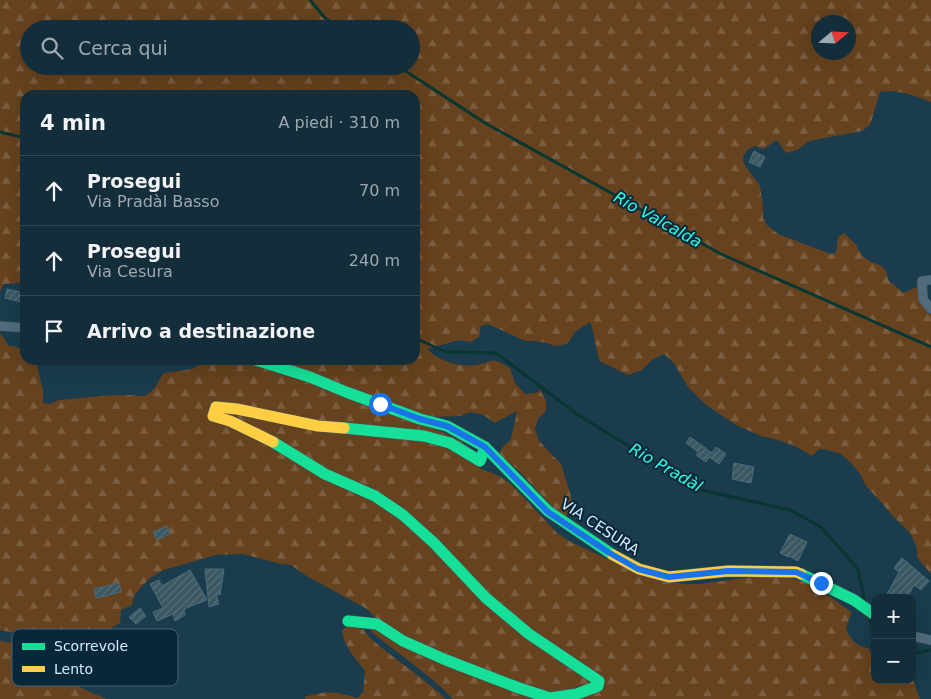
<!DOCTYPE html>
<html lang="it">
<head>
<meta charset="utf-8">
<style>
  body { margin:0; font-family:"DejaVu Sans",sans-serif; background:#1d3542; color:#f1f3f6 }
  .controls { position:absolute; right:15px; bottom:15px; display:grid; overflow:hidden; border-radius:10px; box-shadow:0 5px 20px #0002 }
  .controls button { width:45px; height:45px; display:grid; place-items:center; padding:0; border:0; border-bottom:1px solid #334954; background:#142d3a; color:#f1f3f6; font:25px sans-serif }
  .compass { position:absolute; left:811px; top:15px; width:45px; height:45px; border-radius:50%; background:#142d3a; box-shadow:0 5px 20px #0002; rotate:71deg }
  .stop { position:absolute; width:15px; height:15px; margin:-11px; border:4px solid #1a73e8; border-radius:50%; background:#fff }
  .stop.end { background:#1a73e8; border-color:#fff; box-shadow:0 1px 5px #0008 }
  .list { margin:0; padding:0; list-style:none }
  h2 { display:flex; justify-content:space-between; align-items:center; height:65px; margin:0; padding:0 20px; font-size:21px }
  h2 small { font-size:16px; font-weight:400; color:#9da8af }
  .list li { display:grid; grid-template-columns:32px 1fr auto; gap:15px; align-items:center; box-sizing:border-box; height:70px; padding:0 20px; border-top:1px solid #334954 }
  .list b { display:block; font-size:19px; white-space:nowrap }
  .list p { margin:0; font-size:16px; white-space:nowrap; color:#9da8af }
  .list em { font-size:16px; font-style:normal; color:#9da8af }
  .icon { flex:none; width:28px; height:28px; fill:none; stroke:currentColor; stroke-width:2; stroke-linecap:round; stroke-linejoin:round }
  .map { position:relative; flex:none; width:931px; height:699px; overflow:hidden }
  .search { position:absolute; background:#142d3a; box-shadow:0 5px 20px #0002; left:20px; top:20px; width:400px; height:55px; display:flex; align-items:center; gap:12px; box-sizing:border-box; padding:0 18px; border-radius:28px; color:#9da8af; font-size:19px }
  .panel { position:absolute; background:#142d3a; box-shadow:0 5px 20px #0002; left:20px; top:90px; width:400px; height:275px; border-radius:15px }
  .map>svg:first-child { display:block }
</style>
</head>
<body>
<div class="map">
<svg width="931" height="699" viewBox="0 0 931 699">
  <defs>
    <pattern id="forest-firs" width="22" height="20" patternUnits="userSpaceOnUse" patternTransform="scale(1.25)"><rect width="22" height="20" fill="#66421e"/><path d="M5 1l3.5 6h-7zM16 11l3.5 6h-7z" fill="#7b5d40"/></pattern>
    <pattern id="building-hatch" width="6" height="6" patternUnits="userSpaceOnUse" patternTransform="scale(1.25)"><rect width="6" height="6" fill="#3a5762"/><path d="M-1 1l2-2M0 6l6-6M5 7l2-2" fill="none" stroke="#566f79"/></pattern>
  </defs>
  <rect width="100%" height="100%" fill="#1a3c4d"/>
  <g fill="url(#forest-firs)" fill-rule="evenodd">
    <path d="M 0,0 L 931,0 L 931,102 C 914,96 899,89 880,92 L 870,125 L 862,131 L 819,139 L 808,142 L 797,150 L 786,153 L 777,140 L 763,149 L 755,146 L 748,149 L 743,156 L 744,164 L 760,186 L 763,207 L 763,218 L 767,225 L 778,234 L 831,254 L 836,253 L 838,237 L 844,233 C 848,237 853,241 856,245 C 858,248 859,252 862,255 C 874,269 884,257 889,281 L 898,288 L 902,293 L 920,286 L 931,305 L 931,574 L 917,557 L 917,548 L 911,534 L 890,513 L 882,503 L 866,486 L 860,474 L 851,463 L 841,454 L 827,450 L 819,449 L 812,456 L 795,446 L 778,440 L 761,436 L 738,426 L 721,415 L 704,403 L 688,387 L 673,362 L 664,354 L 653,359 L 642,370 L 628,375 L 599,361 L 593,331 L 590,322 L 575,332 L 567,344 L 554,346 L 547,343 L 535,341 L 525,341 L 488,324 L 481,326 L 479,337 L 471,342 L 459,340 L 427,349 C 439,362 464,369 481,364 C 487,363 490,360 496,361 C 501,362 506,366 510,368 L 515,383 L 525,394 L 536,393 L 540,390 L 546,400 L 546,411 L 538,419 L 535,429 L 539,441 L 561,464 L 573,503 L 566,518 L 562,517 L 518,470 L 499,455 L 502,448 L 511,439 L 517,411 L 495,423 L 483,415 L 471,412 L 460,416 L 430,417 L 270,360 L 415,360 L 415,95 L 25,95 L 25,283 L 4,284 L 0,291 ZM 818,22 L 848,22 L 848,52 L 818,52 ZM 29,29 L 411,29 L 411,66 L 29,66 Z"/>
    <path d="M 0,333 L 9,346 L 14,346 L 25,352 L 25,360 L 37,360 L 38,370 L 43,391 L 43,403 L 50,404 L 59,400 C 82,398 106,395 129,395 C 136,395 142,398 148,394 C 157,389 158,380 164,373 L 187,370 L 197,367 L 199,360 L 243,360 L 308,381 L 421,423 L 456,438 L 478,453 L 226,404 L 233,428 L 394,513 L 594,683 L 554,693 L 535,691 L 404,637 L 380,622 L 367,609 L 305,575 L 291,565 L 281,564 L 243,554 L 216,555 L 164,570 L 151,577 L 142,586 L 134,596 L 132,605 L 121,610 L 120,623 C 110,628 102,634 92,638 C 68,646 26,635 0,630 ZM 119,583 L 121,592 L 96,598 L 94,589 Z"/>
    <path d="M 219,412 L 435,441 L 485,471 C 496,473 505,479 513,486 L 557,533 L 571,542 L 614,562 L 666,581 L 685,584 L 699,584 L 760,576 L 788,578 L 803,581 L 826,594 L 850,611 L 851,613 L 846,629 C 852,641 855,645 868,648 C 876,660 875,666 875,680 L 912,680 L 912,677 L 920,699 L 575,699 L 600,688 L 520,624 L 439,545 L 357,484 Z"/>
    <path d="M 348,626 L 363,629 C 368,637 375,642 382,648 C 403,665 426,680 446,699 L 305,699 L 305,697 C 327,690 336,692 357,698 L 363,692 L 365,671 C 356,659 343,646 342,630 Z"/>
    <path d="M 369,627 L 541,699 L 453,699 C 429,674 400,655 373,633 L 370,630 Z"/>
    <path d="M 0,641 L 66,651 C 66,656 65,662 65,667 C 69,687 91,692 107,699 L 0,699 Z"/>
  </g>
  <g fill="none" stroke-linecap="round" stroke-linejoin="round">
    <g stroke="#083631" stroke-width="3">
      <path d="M 310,0 L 325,18 L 341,29"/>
      <path d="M 398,66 L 485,123 L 721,254 L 931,347"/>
      <path d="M 0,132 L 25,138"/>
      <path d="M 415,338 L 446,352 L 496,353 L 578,415 L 701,490 L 790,510 L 821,527 L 858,569 L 865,603"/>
      <path d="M 869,616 L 873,631 L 875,632"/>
      <path d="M 912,654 L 931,650"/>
    </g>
  </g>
  <g fill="url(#building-hatch)" stroke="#4a6c7a">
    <path d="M 754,151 L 765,157 L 760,167 L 749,162 Z"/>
    <path d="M 7,289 L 25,293 L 25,303 L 5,298 Z"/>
    <path d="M 690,437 L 712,453 L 716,447 L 726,454 L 719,464 L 709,457 L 706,462 L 696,455 L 698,452 L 686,443 Z"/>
    <path d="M 734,463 L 754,467 L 751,483 L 732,479 Z"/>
    <path d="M 167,526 L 170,534 L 157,540 L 153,532 Z"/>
    <path d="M 790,534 L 807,542 L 798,561 L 789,556 L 788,557 L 780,553 Z"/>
    <path d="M 902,558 L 929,581 L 921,590 L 914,585 L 907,598 L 885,598 L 899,572 L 894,568 Z"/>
    <path d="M 205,569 L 224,569 L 220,595 L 216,594 L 219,604 L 209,607 Z"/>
    <path d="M 190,570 L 207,600 L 184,609 L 185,615 L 175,621 L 173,614 L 157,621 L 153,612 L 163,608 L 150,584 L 159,580 L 162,586 Z"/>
    <path d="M 119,583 L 121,592 L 96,598 L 94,589 Z"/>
    <path d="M 140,608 L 146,616 L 136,624 L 129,617 Z"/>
  </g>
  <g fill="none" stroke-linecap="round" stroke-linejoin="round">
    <g stroke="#415864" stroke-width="10">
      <g id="street">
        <path d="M 931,280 L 922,281 L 923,299 L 931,309"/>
        <path d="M 0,326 L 25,328"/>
        <path d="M 912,636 L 931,640"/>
      </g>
    </g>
    <g stroke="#415864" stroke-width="12">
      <g id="fast">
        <path d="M 256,360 L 310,377 L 346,392 L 420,419 L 447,426 L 485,447 L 548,511 L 613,555"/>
        <path d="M 344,428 L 424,436 L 450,443 L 480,461 L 485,447"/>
        <path d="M 273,442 L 325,474 L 375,496 L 403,515 L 434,543 L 486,598 L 529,634 L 599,681 L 598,686 L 577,694 L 550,698 L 519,688 L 446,660 L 403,641 L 377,624 L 348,621"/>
        <path d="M 801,574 L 854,600 L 875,615"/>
      </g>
    </g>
    <g stroke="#415864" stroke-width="12">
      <g id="slow">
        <path d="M 273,442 L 230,421 L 213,416 L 216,407 L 237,409 L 318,426 L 344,428"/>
        <path d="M 613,555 L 639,569 L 669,577 L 728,571 L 796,572 L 801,574"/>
      </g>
    </g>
    <use href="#street" stroke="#506c7c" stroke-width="9"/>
    <use href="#fast" stroke="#16e098" stroke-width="11"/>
    <use href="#slow" stroke="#ffcf43" stroke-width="11"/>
  </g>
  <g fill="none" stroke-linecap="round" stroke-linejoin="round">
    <path stroke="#1a73e8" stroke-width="6" d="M 380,404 L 420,419 L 447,426 L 485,447 L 548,512 L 608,552 L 638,569 L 669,577 L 728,571 L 796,572 L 821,583"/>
  </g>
  <g text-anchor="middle" stroke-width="4" stroke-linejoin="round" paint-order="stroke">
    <g font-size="15" fill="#d7ebfa" stroke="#08273a">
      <text transform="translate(600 527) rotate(33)" y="5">VIA CESURA</text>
    </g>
    <g font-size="16" font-style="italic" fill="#32fcdf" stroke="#08273a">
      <text transform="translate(658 219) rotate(29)" y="6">Rio Valcalda</text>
      <text transform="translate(666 467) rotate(30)" y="6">Rio Pradàl</text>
    </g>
  </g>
  <rect x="12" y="629" width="166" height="57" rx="8" fill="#08273a" stroke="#466274" stroke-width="1"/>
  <rect x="22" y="643" width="23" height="7" fill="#16e098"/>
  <rect x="22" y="666" width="23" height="6" fill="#ffcf43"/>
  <g font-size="14" fill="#d7ebfa">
    <text x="54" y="651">Scorrevole</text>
    <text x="54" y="674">Lento</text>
  </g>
</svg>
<div class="controls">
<button>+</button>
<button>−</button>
</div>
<svg class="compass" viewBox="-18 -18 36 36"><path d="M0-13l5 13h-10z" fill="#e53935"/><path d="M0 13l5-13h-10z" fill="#9da8af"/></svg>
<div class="stop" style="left:380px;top:404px"></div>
<div class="stop end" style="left:821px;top:583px"></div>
<div class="search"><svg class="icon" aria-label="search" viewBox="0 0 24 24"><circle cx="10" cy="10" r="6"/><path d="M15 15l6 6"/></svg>Cerca qui</div>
<section class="panel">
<h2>4 min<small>A piedi · 310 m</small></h2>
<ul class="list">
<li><svg class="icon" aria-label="ahead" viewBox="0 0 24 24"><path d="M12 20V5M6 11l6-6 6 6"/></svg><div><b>Prosegui</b><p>Via Pradàl Basso</p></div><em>70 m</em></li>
<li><svg class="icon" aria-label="ahead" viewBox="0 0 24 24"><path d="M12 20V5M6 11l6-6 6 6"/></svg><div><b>Prosegui</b><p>Via Cesura</p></div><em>240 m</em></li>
<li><svg class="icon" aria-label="arrive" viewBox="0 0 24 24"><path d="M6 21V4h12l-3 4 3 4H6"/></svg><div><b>Arrivo a destinazione</b></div></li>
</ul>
</section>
</div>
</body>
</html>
